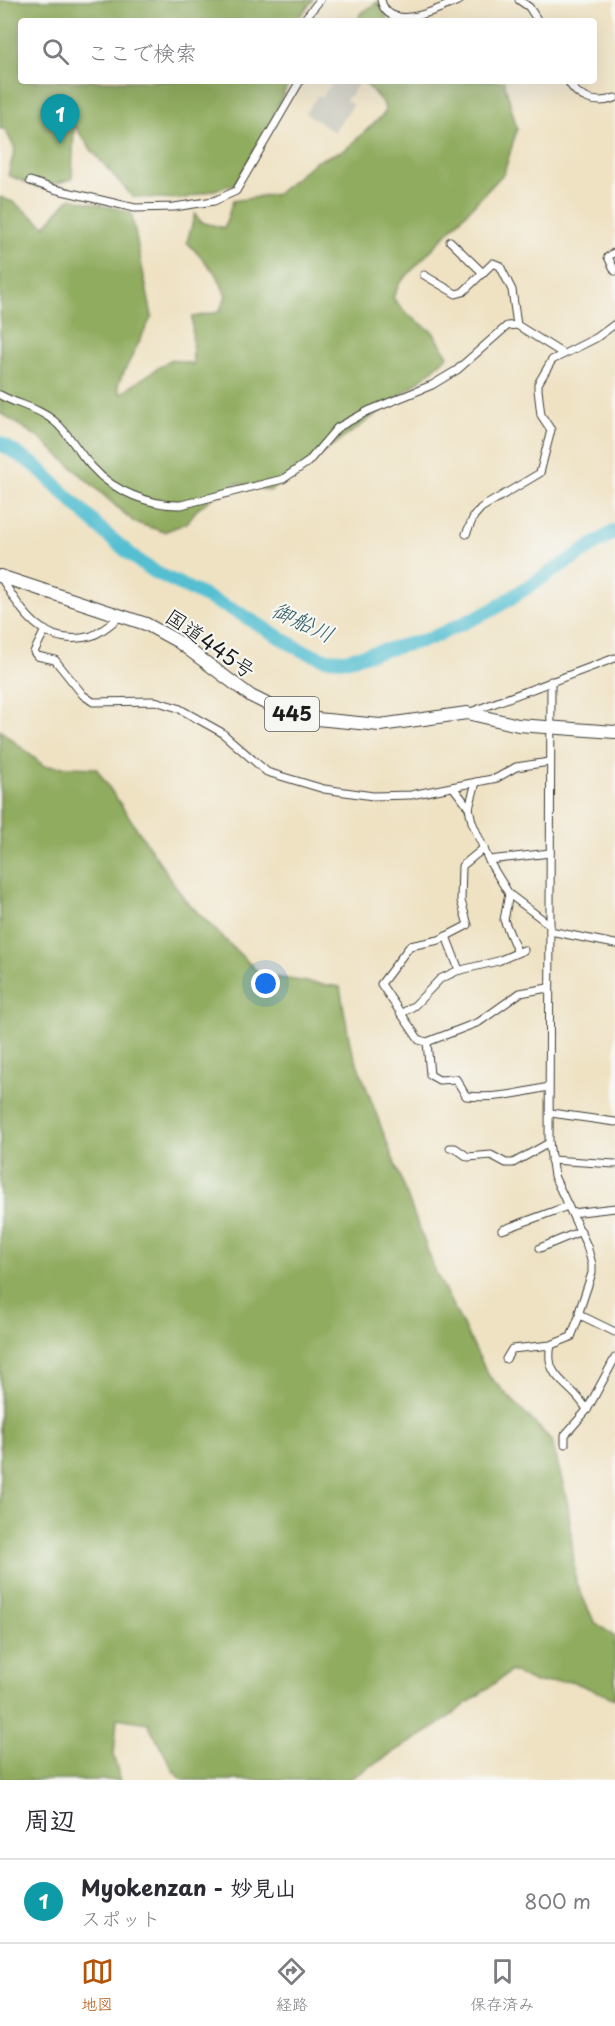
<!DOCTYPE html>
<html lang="ja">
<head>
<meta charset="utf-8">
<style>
  body { margin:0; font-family:"Playpen Sans","Klee One",sans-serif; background:#f7f7f7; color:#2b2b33 }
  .you { position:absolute; left:266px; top:984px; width:21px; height:21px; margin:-15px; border:4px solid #fff; border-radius:50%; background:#1a73e8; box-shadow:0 0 0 9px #1a73e833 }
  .badge { display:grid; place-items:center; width:39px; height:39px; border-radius:50%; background:#b45309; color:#fff; font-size:20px; font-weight:700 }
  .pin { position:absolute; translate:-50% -50px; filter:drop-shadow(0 2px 3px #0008) }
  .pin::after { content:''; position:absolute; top:32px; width:21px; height:18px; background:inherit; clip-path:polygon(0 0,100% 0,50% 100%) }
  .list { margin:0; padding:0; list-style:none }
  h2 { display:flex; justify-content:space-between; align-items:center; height:78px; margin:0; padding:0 24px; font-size:26px }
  h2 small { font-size:20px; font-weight:400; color:#7c7c81 }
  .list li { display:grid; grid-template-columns:39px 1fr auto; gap:18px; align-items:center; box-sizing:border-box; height:84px; padding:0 24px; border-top:2px solid #e1e1e2 }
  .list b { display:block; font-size:22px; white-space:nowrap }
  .list p { margin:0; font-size:20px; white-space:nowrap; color:#7c7c81 }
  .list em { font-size:20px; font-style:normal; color:#7c7c81 }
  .icon { flex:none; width:33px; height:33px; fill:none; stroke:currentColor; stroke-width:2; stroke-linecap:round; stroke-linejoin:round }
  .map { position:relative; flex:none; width:615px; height:1780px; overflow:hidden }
  .search { position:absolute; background:#fff; box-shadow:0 6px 24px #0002; left:18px; right:18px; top:18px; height:66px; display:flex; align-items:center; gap:15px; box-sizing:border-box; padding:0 21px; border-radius:6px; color:#7c7c81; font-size:22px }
  .sheet { height:162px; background:#fff }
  nav { display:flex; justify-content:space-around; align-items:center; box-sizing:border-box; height:84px; border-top:2px solid #e1e1e2; background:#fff; font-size:16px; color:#7c7c81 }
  nav a { display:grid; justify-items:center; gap:3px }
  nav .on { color:#b45309 }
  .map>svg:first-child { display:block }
</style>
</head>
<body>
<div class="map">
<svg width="615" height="1780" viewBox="0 0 615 1780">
  <rect width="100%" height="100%" fill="#f6f6f2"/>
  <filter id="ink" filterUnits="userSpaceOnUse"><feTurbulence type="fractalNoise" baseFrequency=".0167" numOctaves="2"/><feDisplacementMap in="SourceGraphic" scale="12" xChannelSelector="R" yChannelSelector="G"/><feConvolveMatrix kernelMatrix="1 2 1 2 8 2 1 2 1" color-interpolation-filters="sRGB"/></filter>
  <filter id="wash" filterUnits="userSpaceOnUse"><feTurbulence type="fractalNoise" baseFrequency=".008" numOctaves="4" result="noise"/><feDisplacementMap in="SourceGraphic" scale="24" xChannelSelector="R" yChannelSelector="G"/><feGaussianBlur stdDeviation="1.35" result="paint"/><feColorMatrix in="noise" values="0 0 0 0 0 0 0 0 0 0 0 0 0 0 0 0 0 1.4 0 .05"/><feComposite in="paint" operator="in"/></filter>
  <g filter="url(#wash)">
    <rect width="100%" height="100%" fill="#efe2c3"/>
    <path fill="#c5c5b8" d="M 334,81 L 352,81 L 358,85 L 346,100 L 353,105 L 334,132 L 305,113 L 318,95 L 322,97 Z"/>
    <g fill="#90ac5f" stroke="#56643e" stroke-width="1.5">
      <path d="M 0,0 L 313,0 L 300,16 L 300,21 L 21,21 L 21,81 L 289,81 L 271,122 L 235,184 L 182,199 L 133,197 L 93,152 L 74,125 L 72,179 L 39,188 L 8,175 L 15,149 L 5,129 L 0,129 Z"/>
      <path d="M 378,2 L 388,18 L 384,21 L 358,21 L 360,14 Z"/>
      <path d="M 363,81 L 504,81 L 517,129 L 504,173 L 399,284 L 393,298 L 406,313 L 433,332 L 448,356 C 392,407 330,446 270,491 L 235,483 L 198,508 L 187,523 L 164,532 L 134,522 L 38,437 L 0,413 L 0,197 L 13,202 L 45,226 L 70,198 L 131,212 L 152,316 L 118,384 L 120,394 L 171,359 L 193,364 L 192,317 L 219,312 L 226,296 L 217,275 L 187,242 L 195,214 L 201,222 L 224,228 L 233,201 L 277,194 L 315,162 L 346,149 L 385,113 L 384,104 Z"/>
      <path d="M 0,730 L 44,766 L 96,768 L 185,900 L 261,975 L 340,987 L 350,1044 L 436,1273 L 489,1376 L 552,1441 L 568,1505 L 576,1583 L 594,1621 L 615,1637 L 615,1699 L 571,1681 L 535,1683 L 511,1671 L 437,1726 L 348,1780 L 183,1780 L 174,1772 L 148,1723 L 117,1718 L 114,1756 L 120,1780 L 0,1780 Z"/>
    </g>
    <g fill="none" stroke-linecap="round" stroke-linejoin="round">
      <path stroke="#55bfd1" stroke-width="14" d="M 0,443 L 36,466 L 107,535 L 141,563 L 157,573 L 239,613 L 301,650 L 325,659 L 345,660 L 429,639 L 492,610 L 615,531"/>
    </g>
  </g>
  <g filter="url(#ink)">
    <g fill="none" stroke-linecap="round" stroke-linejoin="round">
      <g stroke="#3c3a35" stroke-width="9">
        <g id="street">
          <path d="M 381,0 C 389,35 440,8 460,0"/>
          <path d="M 519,0 L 529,7 L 538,21"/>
          <path d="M 306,21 L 306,17 L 320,0"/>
          <path d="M 568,81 C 578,99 596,105 615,98"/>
          <path d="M 30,181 L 54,189 L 135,208 L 174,207 L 214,201 L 236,191 L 300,81"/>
          <path d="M 450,241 L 483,273"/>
          <path d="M 615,252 L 608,257 L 615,271"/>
          <path d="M 424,275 L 456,294 L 463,292 L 493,263 L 500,266 L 512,290 L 517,325"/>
          <path d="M 0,395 C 18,405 37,407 54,421 C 69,433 79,454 93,468 C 113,491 151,506 181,505 L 283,479 L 308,462 L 337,428 L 368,411 L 432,385 L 457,370 L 507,326 L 517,325 L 562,353"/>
          <path d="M 466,534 L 474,516 L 481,508 L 540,473 L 551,430 L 541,415 L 538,390 L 538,384 L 552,360 L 596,338 L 615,324"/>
          <path d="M 1,577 C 20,611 45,649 91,636 C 101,633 113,622 122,615"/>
          <path d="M 45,630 L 34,652 L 37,656 L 55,660 L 83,695 L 93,702 L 155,701 L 178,708 L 221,732 L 267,772 L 324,789 L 373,796 L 411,795 L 497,778 L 516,767 L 549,762"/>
          <path d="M 551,681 L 549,1143 L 554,1176 L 587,1246 L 592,1264 L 592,1273 L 579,1312 L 582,1316 L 615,1332"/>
          <path d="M 468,713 L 615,658"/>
          <path d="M 453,787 L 469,808 L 472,822 L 490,863 L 509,894 L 550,925"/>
          <path d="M 469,808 L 476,782"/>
          <path d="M 484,848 L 462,866 L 461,901 L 468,925 L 439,940 L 410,946 L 381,984 L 419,1040 L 427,1042 L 430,1075 L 439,1080 L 456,1079 L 466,1096 C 495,1099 520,1093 548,1087"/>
          <path d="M 489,860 L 550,853"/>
          <path d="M 509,894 L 504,920 L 517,951"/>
          <path d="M 550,931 L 615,944"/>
          <path d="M 446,936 L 459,970"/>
          <path d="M 401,1014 L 415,1005 L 440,979 L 457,971 L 498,961 L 524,950"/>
          <path d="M 427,1042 L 479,1022 L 520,993 L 548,988"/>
          <path d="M 551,1113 L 615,1122"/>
          <path d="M 450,1148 L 455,1148 L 468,1157 L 491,1155 L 506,1163 L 513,1163 L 549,1143"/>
          <path d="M 551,1160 L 615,1164"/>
          <path d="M 572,1213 L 615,1208"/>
          <path d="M 502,1230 L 568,1206"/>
          <path d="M 540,1248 L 581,1231"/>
          <path d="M 580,1314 L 571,1337 L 551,1345 C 543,1380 573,1383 587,1410"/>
          <path d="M 506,1359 L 512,1349 L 551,1345"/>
          <path d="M 565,1444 L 565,1435 L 587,1410 L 615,1358"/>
        </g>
      </g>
      <g stroke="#3c3a35" stroke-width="14">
        <path id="highway" d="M 0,576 L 146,624 L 177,641 L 251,696 L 279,710 L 306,718 L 380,725 L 467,713 L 518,725 L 615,732"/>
      </g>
      <use href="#street" stroke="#fff" stroke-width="7"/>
      <use href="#highway" stroke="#fff" stroke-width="12"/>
    </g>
  </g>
  <g text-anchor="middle" stroke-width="4.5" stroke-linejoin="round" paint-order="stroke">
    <rect fill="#f6f6f2" stroke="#5d5d5c" stroke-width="1.5" x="265" y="697" width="54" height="34" rx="4.5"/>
    <g font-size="20" font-weight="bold" fill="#1c1c1c">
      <text x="292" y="721">445</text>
    </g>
    <g font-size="21" fill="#1c1c1c" stroke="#f6f6f2">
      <text transform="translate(210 644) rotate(35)" y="7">国道445号</text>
    </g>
    <g font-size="22" font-style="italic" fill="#335d64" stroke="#f6f6f2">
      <text transform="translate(303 622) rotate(25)" y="8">御船川</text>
    </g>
  </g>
</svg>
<div class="you"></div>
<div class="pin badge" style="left:60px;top:144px;background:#0f9aa8">1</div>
<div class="search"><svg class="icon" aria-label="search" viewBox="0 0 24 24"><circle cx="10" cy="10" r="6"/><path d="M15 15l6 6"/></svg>ここで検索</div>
</div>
<section class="sheet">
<h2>周辺<small></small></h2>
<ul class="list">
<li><span class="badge" style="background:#0f9aa8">1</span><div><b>Myokenzan - 妙見山</b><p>スポット</p></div><em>800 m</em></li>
</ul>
</section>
<nav>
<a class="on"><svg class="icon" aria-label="map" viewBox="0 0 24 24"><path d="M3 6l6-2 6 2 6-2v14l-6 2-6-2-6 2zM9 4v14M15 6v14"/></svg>地図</a>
<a><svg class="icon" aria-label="directions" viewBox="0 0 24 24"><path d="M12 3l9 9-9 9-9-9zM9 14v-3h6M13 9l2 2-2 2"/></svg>経路</a>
<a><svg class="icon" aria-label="saved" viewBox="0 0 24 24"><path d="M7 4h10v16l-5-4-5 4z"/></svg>保存済み</a>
</nav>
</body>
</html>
